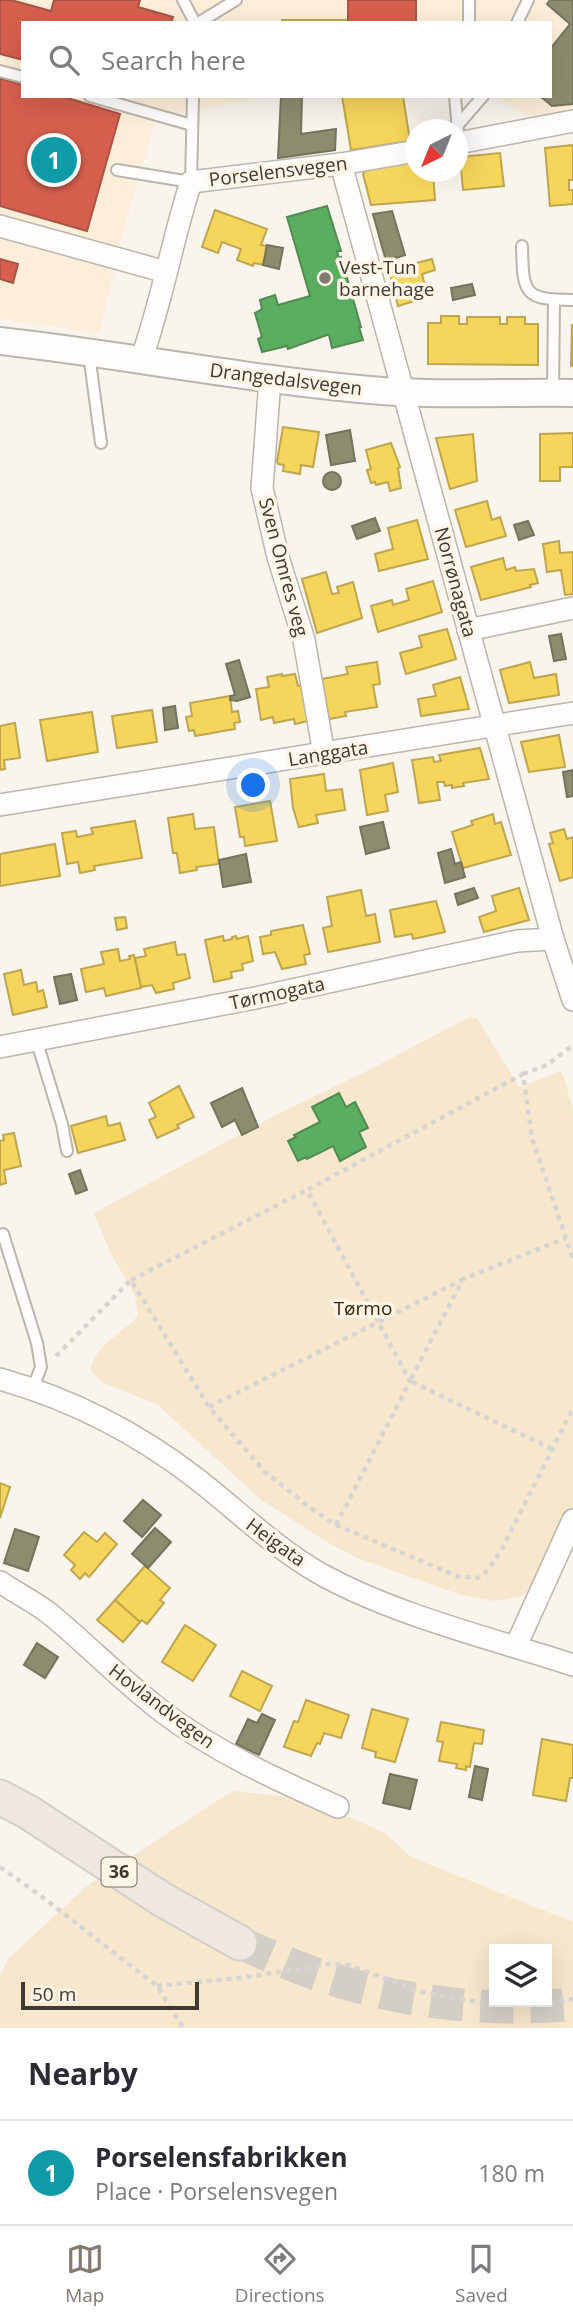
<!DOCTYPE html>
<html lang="en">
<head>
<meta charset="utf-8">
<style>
  body { margin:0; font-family:"Open Sans",sans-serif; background:#f2f2f3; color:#2b2b33 }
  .controls { position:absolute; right:21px; bottom:21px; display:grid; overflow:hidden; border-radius:0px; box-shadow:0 7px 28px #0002 }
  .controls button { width:63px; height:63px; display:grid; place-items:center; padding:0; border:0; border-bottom:2px solid #e1e1e2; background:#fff; color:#2b2b33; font:35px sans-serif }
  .compass { position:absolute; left:405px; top:119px; width:63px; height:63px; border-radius:50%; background:#fff; box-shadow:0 7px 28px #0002; rotate:223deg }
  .scale { position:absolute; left:21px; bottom:18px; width:178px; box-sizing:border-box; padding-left:7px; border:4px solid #3f392f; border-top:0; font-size:19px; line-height:24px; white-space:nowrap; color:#3f392f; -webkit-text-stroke:5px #fff5e6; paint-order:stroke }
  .you { position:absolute; left:254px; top:786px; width:24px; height:24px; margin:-18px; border:5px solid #fff; border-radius:50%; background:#1a73e8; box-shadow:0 0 0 10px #1a73e833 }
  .badge { display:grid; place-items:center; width:46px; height:46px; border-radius:50%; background:#807a71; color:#fff; font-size:23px; font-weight:700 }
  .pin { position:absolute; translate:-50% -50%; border:4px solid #fff; box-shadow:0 2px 7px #0006 }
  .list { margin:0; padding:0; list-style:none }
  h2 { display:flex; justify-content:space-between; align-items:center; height:91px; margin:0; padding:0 28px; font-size:30px }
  h2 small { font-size:23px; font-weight:400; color:#7c7c81 }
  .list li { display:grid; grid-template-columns:46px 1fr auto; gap:21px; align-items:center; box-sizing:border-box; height:105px; padding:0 28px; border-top:2px solid #e1e1e2 }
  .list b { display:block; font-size:26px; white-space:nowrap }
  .list p { margin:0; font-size:23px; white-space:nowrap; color:#7c7c81 }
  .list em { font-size:23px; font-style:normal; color:#7c7c81 }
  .icon { flex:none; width:38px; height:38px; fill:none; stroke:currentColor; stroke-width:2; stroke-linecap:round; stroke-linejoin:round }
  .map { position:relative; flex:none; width:573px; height:2028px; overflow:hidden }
  .search { position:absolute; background:#fff; box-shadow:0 7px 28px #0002; left:21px; right:21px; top:21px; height:77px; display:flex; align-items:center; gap:18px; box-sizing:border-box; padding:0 24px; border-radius:0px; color:#7c7c81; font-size:26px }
  .sheet { height:196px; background:#fff }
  nav { display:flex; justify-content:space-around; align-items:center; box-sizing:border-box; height:98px; border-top:2px solid #e1e1e2; background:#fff; font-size:19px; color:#7c7c81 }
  nav a { display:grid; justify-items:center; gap:4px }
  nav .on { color:#807a71 }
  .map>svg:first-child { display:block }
</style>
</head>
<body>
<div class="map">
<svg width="573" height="2028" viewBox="0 0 573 2028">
  <rect width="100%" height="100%" fill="#f9f4ec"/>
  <path fill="#fceed9" d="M 0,0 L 573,0 L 573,135 L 513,109 L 496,96 L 550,96 L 550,23 L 23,23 L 23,96 L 268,96 L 156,118 L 127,218 L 99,333 L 0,319 Z"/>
  <g fill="#f7e7cd" fill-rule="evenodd">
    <path d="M 469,1017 L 477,1018 L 519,1087 L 560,1071 L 563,1075 L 573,1109 L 573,1523 L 538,1581 L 526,1593 L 519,1597 L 495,1601 L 461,1595 L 357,1558 L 332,1545 L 260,1499 L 158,1405 L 102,1382 L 91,1371 C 92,1348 124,1331 138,1316 L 135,1295 L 111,1254 L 94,1213 L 278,1114 L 375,1067 Z"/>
    <path d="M 232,1791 L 308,1799 L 385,1833 L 411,1857 L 573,1922 L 573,2028 L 0,2028 L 0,1976 L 8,1959 L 87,1886 ZM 494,1949 L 547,1949 L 547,2002 L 494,2002 Z"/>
  </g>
  <g fill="#f6d55c" stroke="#bfa64e" stroke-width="2">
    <path d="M 282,20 L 348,20 L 363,23 L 282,23 Z"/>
    <path d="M 342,96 L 403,96 L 410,141 L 351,150 Z"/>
    <path d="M 573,145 L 573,180 L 569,180 L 569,190 L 573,190 L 573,204 L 550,206 L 545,148 Z"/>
    <path d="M 500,153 L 504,186 L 463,190 L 460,157 Z"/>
    <path d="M 416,160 L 416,172 L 433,172 L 435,200 L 371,205 L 363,174 L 371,164 Z"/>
    <path d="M 215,210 L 267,229 L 261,245 L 267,246 L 264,265 L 254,263 L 253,266 L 237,260 L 241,249 L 222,242 L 218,253 L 202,247 Z"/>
    <path d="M 432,259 L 435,270 L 422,274 L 428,297 L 398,306 L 389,270 Z"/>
    <path d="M 441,316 L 459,316 L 459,324 L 467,324 L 467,317 L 500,317 L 500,324 L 507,324 L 507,317 L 525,317 L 525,324 L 538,324 L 538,365 L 428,364 L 428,323 L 441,323 Z"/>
    <path d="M 572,325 L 573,325 L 573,366 L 571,366 Z"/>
    <path d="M 283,427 L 319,432 L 313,467 L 301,465 L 300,474 L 283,471 L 284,465 L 278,464 L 277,461 Z"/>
    <path d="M 573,433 L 573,467 L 560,467 L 560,481 L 540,481 L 540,434 Z"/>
    <path d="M 473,434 L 477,481 L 450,489 L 436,438 Z"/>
    <path d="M 391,443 L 400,467 L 398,468 L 401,488 L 390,491 L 388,482 L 376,485 L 375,482 L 371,483 L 367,470 L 371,469 L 366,450 Z"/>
    <path d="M 487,501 L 492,520 L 500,517 L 506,536 L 466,547 L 455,510 Z"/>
    <path d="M 417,520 L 428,559 L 379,571 L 375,554 L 393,549 L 388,528 Z"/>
    <path d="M 559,541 L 560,553 L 573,552 L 573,594 L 565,595 L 561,570 L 547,572 L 543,544 Z"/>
    <path d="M 503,558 L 506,570 L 515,567 L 516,571 L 534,569 L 538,583 L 530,585 L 531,587 L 481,600 L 471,567 Z"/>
    <path d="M 326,572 L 332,594 L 339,593 L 337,587 L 353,582 L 362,618 L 317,633 L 302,579 Z"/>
    <path d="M 433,581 L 442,612 L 378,632 L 371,606 L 392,600 L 393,605 L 409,600 L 406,589 Z"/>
    <path d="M 447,629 L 456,659 L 406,674 L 400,653 L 422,647 L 419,636 Z"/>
    <path d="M 377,662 L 380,684 L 373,685 L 377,707 L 345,712 L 346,716 L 329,719 L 322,679 L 348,674 L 346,667 Z"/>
    <path d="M 530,662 L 534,678 L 556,674 L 559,695 L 509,703 L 500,670 Z"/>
    <path d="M 282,674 L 282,676 L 295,674 L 298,686 L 301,686 L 308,721 L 295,724 L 294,719 L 274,723 L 273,717 L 261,720 L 256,689 L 269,687 L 267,677 Z"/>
    <path d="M 460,677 L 469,709 L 421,716 L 418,699 L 436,696 L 433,685 Z"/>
    <path d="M 230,696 L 232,712 L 238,711 L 240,722 L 234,723 L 235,729 L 195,736 L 194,730 L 189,731 L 186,717 L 192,716 L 190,703 Z"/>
    <path d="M 152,710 L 157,742 L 117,748 L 112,716 Z"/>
    <path d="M 92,712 L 98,752 L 47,761 L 40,720 Z"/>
    <path d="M 15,723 L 20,758 L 4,760 L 5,769 L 0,770 L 0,726 Z"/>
    <path d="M 559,735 L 565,767 L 529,772 L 521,742 Z"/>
    <path d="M 480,748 L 489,779 L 463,783 L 464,786 L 452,788 L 452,785 L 445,786 L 444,782 L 437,782 L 440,800 L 419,803 L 412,760 L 433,757 L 434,762 L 441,761 L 439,755 Z"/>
    <path d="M 393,763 L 398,792 L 385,795 L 388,811 L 367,815 L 360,770 Z"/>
    <path d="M 324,774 L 326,791 L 342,789 L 345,810 L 316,815 L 318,823 L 299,827 L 293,808 L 290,779 Z"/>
    <path d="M 270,801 L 277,841 L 245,846 L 244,837 L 240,837 L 235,807 Z"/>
    <path d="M 193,814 L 195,829 L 214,827 L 219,864 L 196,867 L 197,870 L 180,873 L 177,853 L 173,853 L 168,818 Z"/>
    <path d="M 493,814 L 495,824 L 501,822 L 511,855 L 463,868 L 452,832 L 473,825 L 471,821 Z"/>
    <path d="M 135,821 L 142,858 L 94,866 L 95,870 L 80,873 L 78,862 L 67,864 L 62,833 L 76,831 L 77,837 L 93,834 L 91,828 Z"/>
    <path d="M 564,829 L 567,839 L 573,837 L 573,877 L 560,881 L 549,844 L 553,843 L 550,833 Z"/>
    <path d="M 55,844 L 60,876 L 0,886 L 0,854 Z"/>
    <path d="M 519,888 L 529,920 L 484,932 L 479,917 L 496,911 L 492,896 Z"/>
    <path d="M 361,890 L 366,916 L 375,914 L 380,942 L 328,952 L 323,928 L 332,926 L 327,897 Z"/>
    <path d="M 436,901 L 445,932 L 413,939 L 412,934 L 395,937 L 390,910 Z"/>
    <path d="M 125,917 L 127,928 L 117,930 L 115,918 Z"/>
    <path d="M 303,925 L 310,954 L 304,955 L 306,964 L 282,969 L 275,952 L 263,954 L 260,937 L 271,935 L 271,931 Z"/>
    <path d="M 223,936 L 224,941 L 232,939 L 232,937 L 236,936 L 237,939 L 248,936 L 253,961 L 242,964 L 243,970 L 231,972 L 232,978 L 214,982 L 205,940 Z"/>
    <path d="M 175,942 L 177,955 L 185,954 L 190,978 L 173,983 L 174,989 L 156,993 L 152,985 L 141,987 L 135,958 L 146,956 L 144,949 Z"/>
    <path d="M 118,949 L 120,961 L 130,959 L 129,956 L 134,955 L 141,988 L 106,996 L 104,988 L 86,992 L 81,969 L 104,964 L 101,952 Z"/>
    <path d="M 21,970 L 24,985 L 36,982 L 38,992 L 43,990 L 47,1007 L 13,1015 L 4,974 Z"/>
    <path d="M 179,1086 L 194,1117 L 177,1125 L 179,1128 L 157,1138 L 149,1120 L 156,1117 L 149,1103 Z"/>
    <path d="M 106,1116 L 108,1126 L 120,1123 L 125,1140 L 78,1153 L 71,1126 Z"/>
    <path d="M 14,1133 L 21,1166 L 4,1170 L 6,1183 L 0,1185 L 0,1141 L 4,1140 L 3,1135 Z"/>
    <path d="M 0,1483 L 10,1487 L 0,1518 Z"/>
    <path d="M 84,1532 L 97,1542 L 105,1533 L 117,1544 L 89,1577 L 85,1573 L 80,1579 L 71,1570 L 75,1565 L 64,1555 Z"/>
    <path d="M 145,1566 L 170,1588 L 160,1600 L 164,1603 L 147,1624 L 142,1620 L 140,1622 L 115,1600 Z"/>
    <path d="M 115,1600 L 140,1622 L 123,1642 L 97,1620 Z"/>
    <path d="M 185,1625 L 216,1645 L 193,1681 L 162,1662 Z"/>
    <path d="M 242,1671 L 272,1686 L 260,1711 L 230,1696 Z"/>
    <path d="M 306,1700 L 349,1715 L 341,1738 L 324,1733 L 320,1744 L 317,1743 L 311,1756 L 284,1747 L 294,1721 L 298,1722 Z"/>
    <path d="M 372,1709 L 408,1719 L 395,1762 L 375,1757 L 376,1752 L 362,1748 Z"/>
    <path d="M 441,1722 L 484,1730 L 482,1744 L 474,1743 L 470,1767 L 466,1766 L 466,1770 L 456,1768 L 457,1764 L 439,1761 L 443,1742 L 437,1741 Z"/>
    <path d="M 542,1739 L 573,1745 L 573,1778 L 570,1778 L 566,1801 L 533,1795 Z"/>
  </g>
  <g fill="#d6604d" stroke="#a95444" stroke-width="2">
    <path d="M 0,0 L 11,0 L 51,11 L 54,0 L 140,0 L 138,7 L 173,17 L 171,23 L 23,23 L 23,60 L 0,54 Z"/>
    <rect x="348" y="0" width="68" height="22"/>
    <path d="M 0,78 L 23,85 L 23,96 L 61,96 L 120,114 L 87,231 L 0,206 Z"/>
    <path d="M 0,259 L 18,264 L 13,283 L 0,279 Z"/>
  </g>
  <g fill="#5aae61" stroke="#528b52" stroke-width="2">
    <path d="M 327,206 L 341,251 L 337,251 L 339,258 L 341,257 L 361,327 L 359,327 L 363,340 L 332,348 L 329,335 L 327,335 L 288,349 L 287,346 L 262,352 L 258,339 L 262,337 L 255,313 L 262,309 L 260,300 L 275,295 L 278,305 L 310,296 L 287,217 Z"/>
    <path d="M 339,1093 L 346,1107 L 355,1102 L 368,1128 L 359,1132 L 366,1147 L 340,1161 L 333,1146 L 307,1159 L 306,1157 L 298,1161 L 288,1141 L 296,1137 L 294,1135 L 320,1122 L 312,1107 Z"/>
  </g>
  <g fill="#8c8c6e" stroke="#75735b" stroke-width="2">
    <path d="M 550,0 L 573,0 L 573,104 L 552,106 L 540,96 L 550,96 L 550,49 L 570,24 L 547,4 Z"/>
    <path d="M 281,96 L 302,96 L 301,134 L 336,129 L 335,150 L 278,158 Z"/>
    <path d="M 392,211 L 405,255 L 386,261 L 373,214 Z"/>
    <path d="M 267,245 L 283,248 L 279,269 L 263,265 Z"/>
    <path d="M 472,284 L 475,295 L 453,300 L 451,288 Z"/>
    <path d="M 350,430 L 355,461 L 331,465 L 326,435 Z"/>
    <circle cx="332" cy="481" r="9"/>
    <path d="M 375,518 L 380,531 L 357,539 L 352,526 Z"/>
    <path d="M 528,521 L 534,535 L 519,540 L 514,525 Z"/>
    <path d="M 561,634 L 566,659 L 554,661 L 549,636 Z"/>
    <path d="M 239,660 L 250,697 L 237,701 L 230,700 L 230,696 L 235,695 L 226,664 Z"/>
    <path d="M 175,706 L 178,728 L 165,730 L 163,708 Z"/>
    <path d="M 573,770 L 573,796 L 567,797 L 563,772 Z"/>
    <path d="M 383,822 L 389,848 L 366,854 L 360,827 Z"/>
    <path d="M 451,849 L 455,864 L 461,862 L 465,877 L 445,883 L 438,853 Z"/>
    <path d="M 246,854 L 251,882 L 223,887 L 219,860 Z"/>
    <path d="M 474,888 L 478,898 L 458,905 L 455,894 Z"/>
    <path d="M 71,974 L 77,1000 L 60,1004 L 54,977 Z"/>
    <path d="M 242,1088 L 258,1127 L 242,1135 L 235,1120 L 222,1127 L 211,1103 Z"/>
    <path d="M 80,1170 L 87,1190 L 76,1194 L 69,1174 Z"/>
    <path d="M 143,1500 L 161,1515 L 142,1537 L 124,1521 Z"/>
    <path d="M 155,1528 L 171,1542 L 148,1568 L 132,1554 Z"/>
    <path d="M 15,1529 L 39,1537 L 28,1571 L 4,1563 Z"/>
    <path d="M 37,1643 L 58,1657 L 45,1678 L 24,1665 Z"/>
    <path d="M 262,1714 L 275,1720 L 259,1755 L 236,1744 L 248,1719 L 257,1723 Z"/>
    <path d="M 475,1766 L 488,1769 L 482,1800 L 469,1797 Z"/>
    <path d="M 390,1774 L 417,1780 L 410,1809 L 383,1803 Z"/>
  </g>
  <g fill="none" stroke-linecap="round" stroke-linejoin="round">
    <path stroke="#d4cfc6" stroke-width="33" stroke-dasharray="33 17" stroke-linecap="butt" d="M 240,1943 C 266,1954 292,1966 319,1975 C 399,2002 489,2013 573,2004"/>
    <g stroke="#bab5ad" stroke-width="14">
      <g id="service">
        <path d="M 183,0 L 195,23"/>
        <path d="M 198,23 L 236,0"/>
        <path d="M 469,23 L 469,0"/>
        <path d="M 517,23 L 528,0"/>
        <path d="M 0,71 L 23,77"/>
        <path d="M 90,96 L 192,125"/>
        <path d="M 455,96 L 459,143"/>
        <path d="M 457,126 L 483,96"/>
        <path d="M 117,170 L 191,182 L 193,96"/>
        <path d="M 522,246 C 523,293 523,300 573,300"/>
        <path d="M 89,354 L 101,443"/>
        <path d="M 553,392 L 554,300"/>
        <path d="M 36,1039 L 62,1124 L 67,1151"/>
        <path d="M 3,1234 L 37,1343 L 41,1367 L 33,1388"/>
      </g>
    </g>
    <g stroke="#bab5ad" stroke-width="24">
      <g id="minor">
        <path d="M 458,143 L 573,121"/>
        <path d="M 341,164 L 553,939 L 573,1000"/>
        <path d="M 0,226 L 166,272"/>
        <path d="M 141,360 C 162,302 172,240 191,182 L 341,164 L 416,151"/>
        <path d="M 270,379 L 262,488 L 278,557 L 304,640 L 324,754"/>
        <path d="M 468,630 L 573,608"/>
        <path d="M 0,805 L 573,713"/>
        <path d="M 0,1047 L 255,998 L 517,941 L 553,939"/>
        <path d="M 0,1379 C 71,1399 139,1434 197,1479 C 238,1511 274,1547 319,1573 C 394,1615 490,1638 573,1665"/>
        <path d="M 0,1582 C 16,1593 35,1602 50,1614 C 89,1646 123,1682 164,1713 C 217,1753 278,1780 338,1807"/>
        <path d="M 516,1646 L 573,1520"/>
      </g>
    </g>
    <g stroke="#bab5ad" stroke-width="30">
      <path id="tertiary" d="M 0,341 C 124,355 246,379 370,390 C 437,396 506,392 573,393"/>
    </g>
    <g stroke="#d2d0ca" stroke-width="37">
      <path id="trunk" d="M 0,1797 L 28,1812 L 163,1900 L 240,1943"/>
    </g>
    <g stroke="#d6d5d3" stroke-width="4.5" stroke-dasharray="5 5" stroke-linecap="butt">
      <path d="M 523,1074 L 547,1065 L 573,1045"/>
      <path d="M 131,1280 L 307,1190"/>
      <path d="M 56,1356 L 131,1280 L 209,1407 L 264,1471 L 309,1507 L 336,1525 L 457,1576 L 478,1578 L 488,1570 L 502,1549 L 573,1408"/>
      <path d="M 209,1407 L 462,1280"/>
      <path d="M 552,1449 L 410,1381 L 463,1279 L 566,1238"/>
      <path d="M 336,1525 L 410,1381 L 307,1190 L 523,1074 L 532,1138 L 573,1259"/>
      <path d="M 0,1867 L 41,1896 L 157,1986 L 183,2028"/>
      <path d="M 157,1986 L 240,1978 L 331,1964 L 349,1965 L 418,1991 L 489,2004 L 550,2004 L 573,1999"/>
    </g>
    <use href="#service" stroke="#fefdfc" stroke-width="10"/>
    <use href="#minor" stroke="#fefdfc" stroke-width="21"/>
    <use href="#tertiary" stroke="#fefdfc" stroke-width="26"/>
    <use href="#trunk" stroke="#eee8e0" stroke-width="33"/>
  </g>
  <circle fill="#807a71" stroke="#fff5e6" stroke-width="2.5" cx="325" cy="278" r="7"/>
  <g text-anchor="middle" stroke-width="7" stroke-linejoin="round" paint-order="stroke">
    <rect fill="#fff5e6" stroke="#797166" stroke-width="2" x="101.5" y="1857.5" width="35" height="29" rx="5"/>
    <g font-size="18" font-weight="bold" fill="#3f392f">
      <text x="119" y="1878">36</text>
    </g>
    <g font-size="19" fill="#3f392f" stroke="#fff5e6">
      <text transform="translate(278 171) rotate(-7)" y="7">Porselensvegen</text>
      <text transform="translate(286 379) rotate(7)" y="7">Drangedalsvegen</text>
      <text transform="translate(284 567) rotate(75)" y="7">Sven Omres veg</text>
      <text transform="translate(456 582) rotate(75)" y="7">Norrønagata</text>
      <text transform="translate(328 753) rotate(-9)" y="7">Langgata</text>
      <text transform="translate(277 993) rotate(-12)" y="7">Tørmogata</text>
      <text transform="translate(276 1542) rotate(36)" y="7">Heigata</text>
      <text transform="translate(162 1706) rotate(37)" y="7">Hovlandvegen</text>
    </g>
    <g font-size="19" fill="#3f392f" stroke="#fff5e6" text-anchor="start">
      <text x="339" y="274">Vest-Tun<tspan x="339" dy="22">barnehage</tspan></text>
    </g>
    <g font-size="19" fill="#362608" stroke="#fff5e6">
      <text x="363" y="1315">Tørmo</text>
    </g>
  </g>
</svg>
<div class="controls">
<button><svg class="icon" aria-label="layers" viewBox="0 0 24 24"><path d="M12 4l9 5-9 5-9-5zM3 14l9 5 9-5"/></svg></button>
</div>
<svg class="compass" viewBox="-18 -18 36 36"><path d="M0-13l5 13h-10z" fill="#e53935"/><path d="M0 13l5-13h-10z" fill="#7c7c81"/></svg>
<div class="scale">50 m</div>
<div class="you"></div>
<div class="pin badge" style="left:54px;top:160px;background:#0f9aa8">1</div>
<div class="search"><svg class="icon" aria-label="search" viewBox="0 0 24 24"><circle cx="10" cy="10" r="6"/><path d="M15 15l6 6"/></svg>Search here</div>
</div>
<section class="sheet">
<h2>Nearby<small></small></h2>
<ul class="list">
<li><span class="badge" style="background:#0f9aa8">1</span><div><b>Porselensfabrikken</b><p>Place · Porselensvegen</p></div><em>180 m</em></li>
</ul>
</section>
<nav>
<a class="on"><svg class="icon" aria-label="map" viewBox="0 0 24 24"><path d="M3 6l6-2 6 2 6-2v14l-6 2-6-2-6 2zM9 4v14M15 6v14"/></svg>Map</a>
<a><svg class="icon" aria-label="directions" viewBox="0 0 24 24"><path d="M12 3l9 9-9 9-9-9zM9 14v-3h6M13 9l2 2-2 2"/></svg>Directions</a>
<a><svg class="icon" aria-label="saved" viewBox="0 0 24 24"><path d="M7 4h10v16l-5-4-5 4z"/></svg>Saved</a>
</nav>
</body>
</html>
